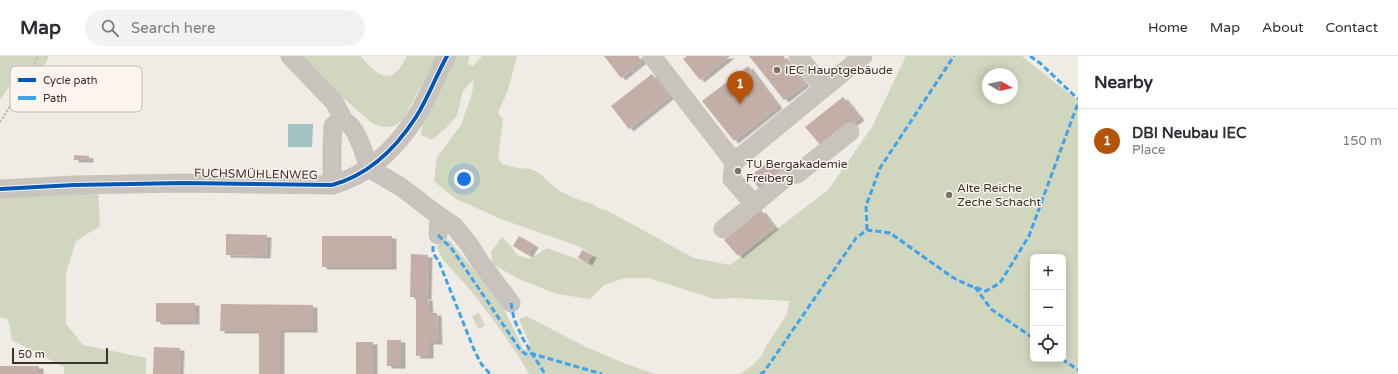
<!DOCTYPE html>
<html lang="en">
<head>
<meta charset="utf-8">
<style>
  body { margin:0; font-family:"Varela Round",sans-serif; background:#f2f2f3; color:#2b2b33 }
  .controls { position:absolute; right:12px; bottom:12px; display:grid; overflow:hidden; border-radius:6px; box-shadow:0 2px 10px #0003 }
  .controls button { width:36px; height:36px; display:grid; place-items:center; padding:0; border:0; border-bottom:1px solid #e1e1e2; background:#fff; color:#2b2b33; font:20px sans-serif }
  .compass { position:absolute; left:982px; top:12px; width:36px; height:36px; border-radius:50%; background:#fff; box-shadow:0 2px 10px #0003; rotate:99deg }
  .scale { position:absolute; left:12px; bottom:10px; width:96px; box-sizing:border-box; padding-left:4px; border:2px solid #3b302b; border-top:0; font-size:11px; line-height:14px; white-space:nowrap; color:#3b302b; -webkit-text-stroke:3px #fbf5ee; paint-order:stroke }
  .you { position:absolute; left:464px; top:123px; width:14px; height:14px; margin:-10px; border:3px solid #fff; border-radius:50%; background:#1a73e8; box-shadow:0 0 0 6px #1a73e833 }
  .badge { display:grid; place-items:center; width:26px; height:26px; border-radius:50%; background:#b45309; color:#fff; font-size:13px; font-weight:700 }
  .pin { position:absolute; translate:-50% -33px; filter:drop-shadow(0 1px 2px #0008) }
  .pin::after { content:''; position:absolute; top:21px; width:14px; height:12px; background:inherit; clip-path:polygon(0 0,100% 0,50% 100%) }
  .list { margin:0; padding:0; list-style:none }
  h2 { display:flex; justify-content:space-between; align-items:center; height:52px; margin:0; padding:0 16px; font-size:17px }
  h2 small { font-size:13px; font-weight:400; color:#7c7c81 }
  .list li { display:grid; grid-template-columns:26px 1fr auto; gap:12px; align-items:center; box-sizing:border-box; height:64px; padding:0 16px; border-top:1px solid #e1e1e2 }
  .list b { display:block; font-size:15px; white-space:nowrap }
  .list p { margin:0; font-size:13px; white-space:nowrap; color:#7c7c81 }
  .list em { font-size:13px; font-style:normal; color:#7c7c81 }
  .icon { flex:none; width:22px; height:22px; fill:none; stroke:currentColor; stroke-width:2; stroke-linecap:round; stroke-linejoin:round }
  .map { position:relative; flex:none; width:1078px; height:318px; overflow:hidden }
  header { display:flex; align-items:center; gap:24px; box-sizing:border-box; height:56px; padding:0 20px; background:#fff; border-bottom:1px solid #e1e1e2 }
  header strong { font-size:19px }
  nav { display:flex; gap:22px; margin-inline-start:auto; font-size:14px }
  .search { width:280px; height:36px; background:#f2f2f3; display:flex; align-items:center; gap:10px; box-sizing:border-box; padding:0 14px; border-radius:22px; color:#7c7c81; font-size:15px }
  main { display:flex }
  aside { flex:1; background:#fff }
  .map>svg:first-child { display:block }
</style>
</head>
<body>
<header>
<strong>Map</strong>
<div class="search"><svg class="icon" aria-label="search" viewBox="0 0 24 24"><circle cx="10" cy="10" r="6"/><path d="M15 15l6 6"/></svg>Search here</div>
<nav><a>Home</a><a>Map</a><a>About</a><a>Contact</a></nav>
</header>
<main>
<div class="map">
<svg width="1078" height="318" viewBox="0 0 1078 318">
  <defs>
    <filter id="shadow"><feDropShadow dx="4.5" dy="2.5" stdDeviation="0" flood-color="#0004"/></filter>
  </defs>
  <rect width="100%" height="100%" fill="#f0ebe5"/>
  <g fill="#d1d6bf" fill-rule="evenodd">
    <path d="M 0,0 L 49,0 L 38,24 L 30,19 L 23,9 L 0,44 Z"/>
    <path d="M 300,0 L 360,0 C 369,9 383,28 396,16 C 401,12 404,5 407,0 L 437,0 L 404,62 L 395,70 L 384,71 L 373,68 L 335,35 Z"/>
    <path d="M 452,0 L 471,0 L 469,1 L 468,8 L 473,10 L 482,0 L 517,0 L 508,34 L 498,57 L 503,63 L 498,102 L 502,108 L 518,112 L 531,113 L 539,117 L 551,128 L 560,135 L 574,142 L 592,148 L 600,153 L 608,155 L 694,202 L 730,209 L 828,134 L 872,71 L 906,0 L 1022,0 L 1078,45 L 1078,318 L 740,318 L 753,309 L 763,298 L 765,292 L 787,258 L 789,245 L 734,242 L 715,243 L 648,222 L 625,222 L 604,229 L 590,243 L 557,238 L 521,224 L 492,208 L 491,196 L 502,181 L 511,190 L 517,199 L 530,203 L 547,192 L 588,207 L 593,199 L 578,190 L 501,163 L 456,143 L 434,125 L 437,101 L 461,69 L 472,38 L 474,23 L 463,35 L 457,60 L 446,72 L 432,84 L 421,79 L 423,65 ZM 988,18 L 1012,18 L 1012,42 L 988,42 ZM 1033,201 L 1063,201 L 1063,303 L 1033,303 Z"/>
    <path d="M 98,129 L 100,170 L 76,185 L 66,217 L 66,268 L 83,289 L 146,302 L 146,318 L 64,318 L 64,311 L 12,284 L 8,263 L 0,261 L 0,133 Z"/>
    <path d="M 449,184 L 473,213 L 505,255 L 524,295 L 530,289 L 519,263 L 526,260 L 584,290 L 626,308 L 655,318 L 529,318 C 513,290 491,260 471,235 C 460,221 444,209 437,192 L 439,188 Z"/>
    <path d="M 479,257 L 485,270 L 478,273 L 472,260 Z"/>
  </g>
  <path fill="#a1c2c1" d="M 288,68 L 313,68 L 312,91 L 288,91 Z"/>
  <g fill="#c3afa7" filter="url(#shadow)">
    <path d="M 604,0 L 638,0 L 642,5 L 621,22 Z"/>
    <path d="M 687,0 L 730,0 L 700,24 L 683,3 Z"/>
    <path d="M 749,0 L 783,0 L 805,28 L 784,44 Z"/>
    <path d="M 748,10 L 778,50 L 734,85 L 702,45 Z"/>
    <path d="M 652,18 L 670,40 L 629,73 L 611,50 Z"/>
    <path d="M 843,41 L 860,62 L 822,91 L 805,71 Z"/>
    <path d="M 74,99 L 89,100 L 89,104 L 74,104 Z"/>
    <path d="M 772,103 L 782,117 L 761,134 L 749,121 Z"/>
    <path d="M 761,154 L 774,171 L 738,200 L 724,184 Z"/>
    <path d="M 226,178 L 267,179 L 266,200 L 226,199 Z"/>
    <rect x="322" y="180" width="70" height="31"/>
    <path d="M 519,180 L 534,189 L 528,199 L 513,190 Z"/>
    <path d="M 582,194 L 592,199 L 588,207 L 578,202 Z"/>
    <path d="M 411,198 L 428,199 L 427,241 L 410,241 Z"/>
    <path d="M 416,242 L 428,242 L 429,257 L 437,257 L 438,286 L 429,286 L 429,300 L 416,300 Z"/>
    <rect x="156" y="247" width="39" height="19"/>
    <path d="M 221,248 L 313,249 L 313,274 L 280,274 L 280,318 L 259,318 L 259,275 L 220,275 Z"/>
    <rect x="387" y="284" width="14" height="26"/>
    <rect x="356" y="286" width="17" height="32"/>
    <path d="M 154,291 L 180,292 L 179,318 L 153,318 Z"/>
    <rect x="0" y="310" width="39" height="8"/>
  </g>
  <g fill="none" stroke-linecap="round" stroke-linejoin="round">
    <g stroke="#c2bbb6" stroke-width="2.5" stroke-dasharray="2 2" stroke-linecap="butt">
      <path d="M 632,14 L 634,16 L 641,11"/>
      <path d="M 0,66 L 30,19 L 38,0"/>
    </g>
    <g stroke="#c9c3be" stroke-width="19">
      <path d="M 290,0 L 334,46 L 345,66"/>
      <path d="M 652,0 L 734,106 L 824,32 L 798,0"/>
      <path d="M 824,32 L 863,0"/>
      <path d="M 332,129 L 332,91 L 333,70 L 338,66 C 340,66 343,66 345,66 C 357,70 365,101 369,112 L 401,131 L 439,160 L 438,179"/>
      <path d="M 0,133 L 74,129 L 183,127 L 332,129 C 369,119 396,92 416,61 C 428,42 436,20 447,0"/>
      <path d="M 754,148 L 788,120 L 797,118 L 850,76"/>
      <path d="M 439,160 L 454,170 L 468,187 L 483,210 L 511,247"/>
      <path d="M 723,173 L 754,148 L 732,123 L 734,106"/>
    </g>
    <g stroke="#3fa3eb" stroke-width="3" stroke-dasharray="6 3" stroke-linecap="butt">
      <path d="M 1030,0 L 1040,7 L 1078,43"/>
      <path d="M 867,174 L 866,150 L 880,112 L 954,0"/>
      <path d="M 438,179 L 452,193 L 519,292 L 525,298 L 533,298 L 602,318"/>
      <path d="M 433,190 L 433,197 L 439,206 L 475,296 L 482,309 L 490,318"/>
      <path d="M 975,231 L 991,253 L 1033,282"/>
      <path d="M 511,247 L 514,263 L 523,283 L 545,318"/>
      <path d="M 1062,303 L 1078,314"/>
      <path d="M 760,318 L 764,316 L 856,182 L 867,174 L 890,177 L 952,221 L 968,229 L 986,235 L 1000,227 L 1029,180 L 1078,47"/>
    </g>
    <g stroke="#fbf5ee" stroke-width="6">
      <path id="cycleway" d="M 0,133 L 74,129 L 183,127 L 332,129 C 369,119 396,92 416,61 C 428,42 436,20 447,0"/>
    </g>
    <use href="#cycleway" stroke="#0057b8" stroke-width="4"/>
  </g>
  <g fill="#7a716c" stroke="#fbf5ee" stroke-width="1.5">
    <circle cx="777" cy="14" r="4"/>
    <circle cx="738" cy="115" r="4"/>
    <circle cx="949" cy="139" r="4"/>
  </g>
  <g text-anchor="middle" stroke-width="3" stroke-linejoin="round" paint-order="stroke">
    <g font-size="12" fill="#3b302b" stroke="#fbf5ee" text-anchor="start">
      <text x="785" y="18">IEC Hauptgebäude</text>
      <text x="746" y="112">TU Bergakademie<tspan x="746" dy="14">Freiberg</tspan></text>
      <text x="957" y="136">Alte Reiche<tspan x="957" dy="14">Zeche Schacht</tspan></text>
    </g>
    <g font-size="12" fill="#3b302b" stroke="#fbf5ee">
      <text transform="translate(256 118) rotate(1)" y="4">FUCHSMÜHLENWEG</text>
    </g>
  </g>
  <rect x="10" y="10" width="132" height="46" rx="6" fill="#fbf5ee" stroke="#c1bab4" stroke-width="1"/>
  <rect x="18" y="22" width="18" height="4" fill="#0057b8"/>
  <rect x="18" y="40" width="18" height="4" fill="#3fa3eb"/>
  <g font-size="11" fill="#3b302b">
    <text x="43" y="28">Cycle path</text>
    <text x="43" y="46">Path</text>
  </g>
</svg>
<div class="controls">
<button>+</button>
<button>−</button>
<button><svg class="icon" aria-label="locate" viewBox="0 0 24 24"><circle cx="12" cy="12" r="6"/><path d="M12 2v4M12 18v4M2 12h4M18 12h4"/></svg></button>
</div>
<svg class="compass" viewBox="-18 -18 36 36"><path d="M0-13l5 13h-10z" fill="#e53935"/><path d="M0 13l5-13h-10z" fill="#7c7c81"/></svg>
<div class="scale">50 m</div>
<div class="you"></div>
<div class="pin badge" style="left:740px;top:48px">1</div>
</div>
<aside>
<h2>Nearby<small></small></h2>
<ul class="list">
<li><span class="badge">1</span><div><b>DBI Neubau IEC</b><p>Place</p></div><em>150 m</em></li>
</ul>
</aside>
</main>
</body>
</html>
